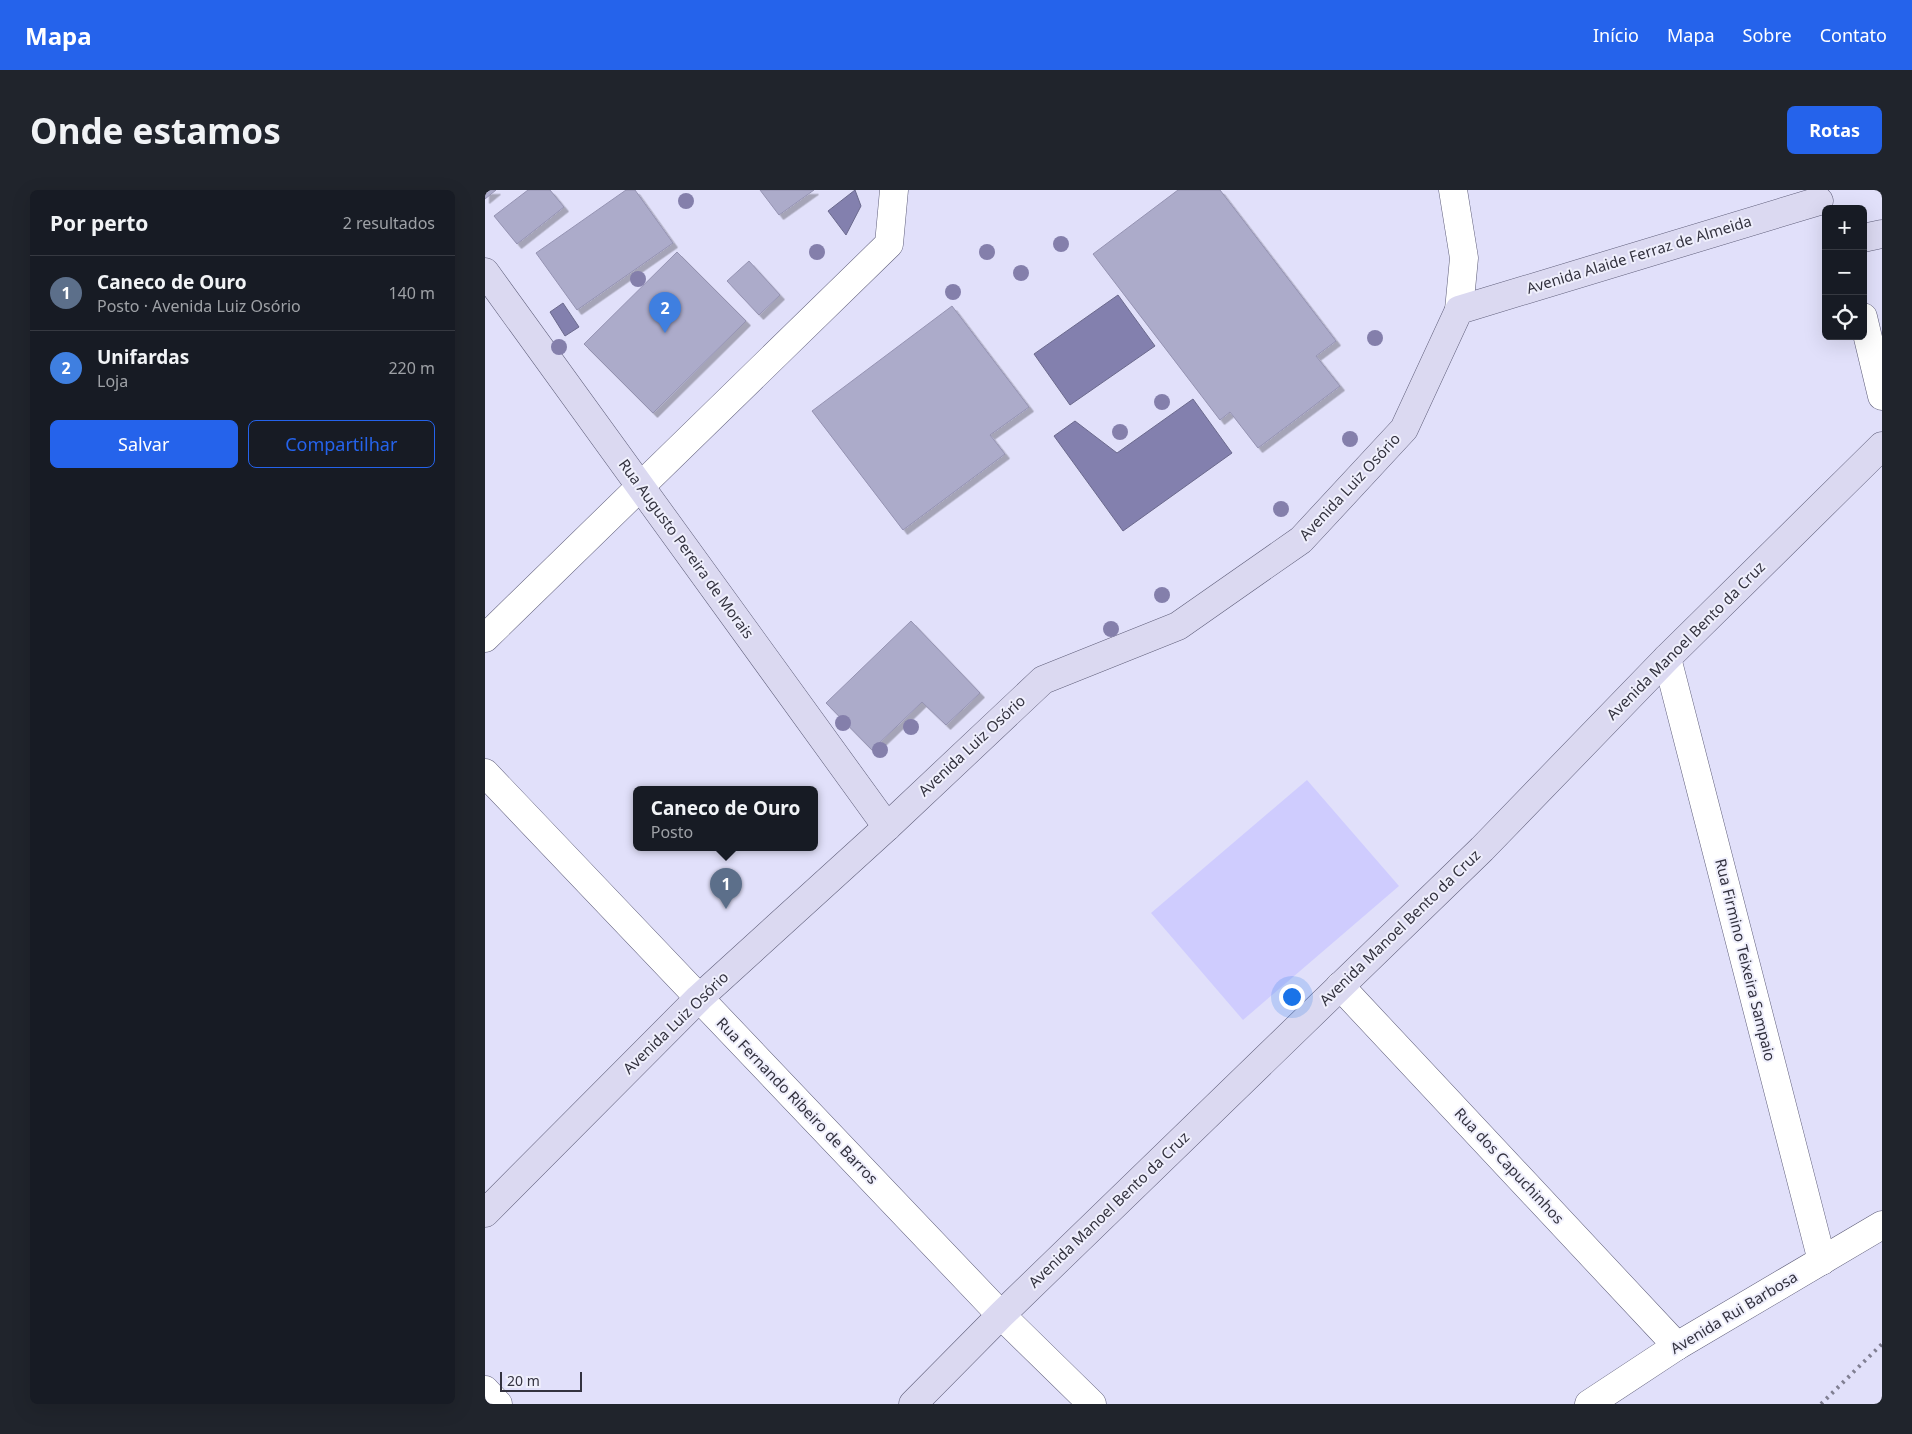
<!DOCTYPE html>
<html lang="pt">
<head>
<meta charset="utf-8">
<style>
  body { margin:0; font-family:"Noto Sans",sans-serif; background:#20242c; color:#f1f3f6 }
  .controls { position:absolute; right:15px; top:15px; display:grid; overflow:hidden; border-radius:8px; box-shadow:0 5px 20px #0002 }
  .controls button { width:45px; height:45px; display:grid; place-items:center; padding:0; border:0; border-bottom:1px solid #363941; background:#171b24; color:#f1f3f6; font:25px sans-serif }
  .scale { position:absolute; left:15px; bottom:12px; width:82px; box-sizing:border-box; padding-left:5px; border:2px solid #33323f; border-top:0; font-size:14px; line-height:18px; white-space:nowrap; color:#33323f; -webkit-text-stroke:4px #efeffc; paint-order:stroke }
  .you { position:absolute; left:806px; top:806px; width:18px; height:18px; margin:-12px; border:4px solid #fff; border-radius:50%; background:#1a73e8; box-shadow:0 0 0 8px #1a73e833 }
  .badge { display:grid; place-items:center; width:32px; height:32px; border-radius:50%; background:#2563eb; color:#fff; font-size:16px; font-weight:700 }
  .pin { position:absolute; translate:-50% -41px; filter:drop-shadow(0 1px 2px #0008) }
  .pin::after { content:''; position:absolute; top:26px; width:18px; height:15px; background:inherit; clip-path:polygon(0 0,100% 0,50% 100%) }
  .popup { position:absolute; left:148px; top:596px; width:185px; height:65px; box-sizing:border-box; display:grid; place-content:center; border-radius:8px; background:#171b24; filter:drop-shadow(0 1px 4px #0005); font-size:16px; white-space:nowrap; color:#9ea1a6 }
  .popup b { font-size:19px; color:#f1f3f6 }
  .popup::after { content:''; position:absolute; left:50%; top:100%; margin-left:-10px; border:10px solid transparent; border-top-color:#171b24 }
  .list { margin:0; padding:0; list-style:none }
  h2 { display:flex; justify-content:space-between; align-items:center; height:65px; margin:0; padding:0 20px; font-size:21px }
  h2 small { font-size:16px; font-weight:400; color:#9ea1a6 }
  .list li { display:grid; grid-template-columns:32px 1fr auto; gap:15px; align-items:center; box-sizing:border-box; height:75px; padding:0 20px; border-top:1px solid #363941 }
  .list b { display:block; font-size:19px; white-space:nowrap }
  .list p { margin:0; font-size:16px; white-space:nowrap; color:#9ea1a6 }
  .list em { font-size:16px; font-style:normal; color:#9ea1a6 }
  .actions { display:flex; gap:10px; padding:15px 20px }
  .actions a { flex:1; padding:11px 0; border:1px solid #2563eb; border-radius:8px; text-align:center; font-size:18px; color:#2563eb }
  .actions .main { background:#2563eb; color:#fff }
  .icon { flex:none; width:28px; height:28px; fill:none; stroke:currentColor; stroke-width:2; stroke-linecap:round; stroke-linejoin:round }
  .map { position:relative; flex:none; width:1397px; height:1214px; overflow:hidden; border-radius:8px }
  header { display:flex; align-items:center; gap:30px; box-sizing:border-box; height:70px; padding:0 25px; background:#2563eb; color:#fff }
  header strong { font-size:24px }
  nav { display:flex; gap:28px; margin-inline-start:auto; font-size:18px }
  .intro { display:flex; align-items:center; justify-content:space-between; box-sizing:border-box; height:120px; padding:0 30px }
  h1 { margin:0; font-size:35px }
  .button { padding:12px 22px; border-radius:8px; background:#2563eb; color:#fff; font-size:18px; font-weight:700 }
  main { display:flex; gap:30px; padding:0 30px }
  aside { flex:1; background:#171b24; border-radius:8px; box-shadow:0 5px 20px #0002 }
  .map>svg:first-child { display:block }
</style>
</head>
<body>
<header>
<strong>Mapa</strong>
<nav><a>Início</a><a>Mapa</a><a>Sobre</a><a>Contato</a></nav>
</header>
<div class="intro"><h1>Onde estamos</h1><a class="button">Rotas</a></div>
<main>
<aside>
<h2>Por perto<small>2 resultados</small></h2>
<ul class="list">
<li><span class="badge" style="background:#5c6f8a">1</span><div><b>Caneco de Ouro</b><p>Posto · Avenida Luiz Osório</p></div><em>140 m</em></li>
<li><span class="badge" style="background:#3f7fe0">2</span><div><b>Unifardas</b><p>Loja</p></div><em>220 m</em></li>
</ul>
<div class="actions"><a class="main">Salvar</a><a>Compartilhar</a></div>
</aside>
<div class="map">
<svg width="1397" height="1214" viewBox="0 0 1397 1214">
  <defs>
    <filter id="shadow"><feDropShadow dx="4.5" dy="4.5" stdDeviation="0" flood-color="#0004"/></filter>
  </defs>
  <rect width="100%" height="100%" fill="#e1e0fa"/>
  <path fill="#cfccfe" d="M 822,590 L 914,696 L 758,830 L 666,723 Z"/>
  <g fill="#8380ae" stroke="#6b698d">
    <path d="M 370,0 L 376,16 L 361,45 L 343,21 Z"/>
    <path d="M 633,105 L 670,156 L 585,215 L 549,164 Z"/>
    <path d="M 78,113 L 94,137 L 80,146 L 65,122 Z"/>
    <path d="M 708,209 L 747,263 L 638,341 L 569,246 L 590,231 L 632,263 Z"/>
  </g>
  <g fill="#acabca" stroke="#9593b2" filter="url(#shadow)">
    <path d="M 0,0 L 11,0 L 0,9 Z"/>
    <path d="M 43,0 L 65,0 L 79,17 L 32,54 L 9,26 Z"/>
    <path d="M 141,0 L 150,0 L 188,53 L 92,120 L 51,63 Z"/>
    <path d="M 275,0 L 329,0 L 294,25 Z"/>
    <path d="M 693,0 L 735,0 L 851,151 L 831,166 L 855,196 L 773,258 L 745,222 L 735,230 L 608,64 Z"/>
    <path d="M 192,62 L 261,131 L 168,223 L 99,154 Z"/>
    <path d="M 264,71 L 295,105 L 274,125 L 242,91 Z"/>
    <path d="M 467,116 L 544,217 L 505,245 L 520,264 L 418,340 L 327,221 Z"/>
    <path d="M 426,431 L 495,503 L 461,535 L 437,512 L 387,560 L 341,513 Z"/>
  </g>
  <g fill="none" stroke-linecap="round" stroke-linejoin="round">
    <g stroke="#5f5e7a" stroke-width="29">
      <g id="minor">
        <path d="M 968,0 L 979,68 L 974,120"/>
        <path d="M 0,448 L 404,54 L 409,0"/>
        <path d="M 1182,468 L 1337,1071"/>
        <path d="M 0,583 L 516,1125 L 607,1214"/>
        <path d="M 855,796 L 1192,1156"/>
        <path d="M 0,1200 L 13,1214"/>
        <path d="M 1104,1214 L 1192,1156 L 1397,1035"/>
      </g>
    </g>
    <g stroke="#5f5e7a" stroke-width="29">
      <path id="tertiary" d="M 1378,127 L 1397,206"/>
    </g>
    <g stroke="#5f5e7a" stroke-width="29">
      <g id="secondary">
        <path d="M 1378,48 L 1397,44"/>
        <path d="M 0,82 L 402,637"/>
        <path d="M 0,1023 L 214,808 L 402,637 L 558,490 L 693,436 L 816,350 L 919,239 L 974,120 L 1334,11"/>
        <path d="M 428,1214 L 516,1125 L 997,659 L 1182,468 L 1397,256"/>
      </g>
    </g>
    <use href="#minor" stroke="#fff" stroke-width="28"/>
    <use href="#tertiary" stroke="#fff" stroke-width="28"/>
    <use href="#secondary" stroke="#dbd9f1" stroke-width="28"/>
    <path stroke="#807f92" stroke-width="4" stroke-dasharray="2.5 5" stroke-linecap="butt" d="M 1336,1214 L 1397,1154"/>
  </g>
  <g fill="#847fab">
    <circle cx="201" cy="11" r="8"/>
    <circle cx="576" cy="54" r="8"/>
    <circle cx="332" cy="62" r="8"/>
    <circle cx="502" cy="62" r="8"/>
    <circle cx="536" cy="83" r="8"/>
    <circle cx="153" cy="89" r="8"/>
    <circle cx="468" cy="102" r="8"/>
    <circle cx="890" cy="148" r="8"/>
    <circle cx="74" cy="157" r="8"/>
    <circle cx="677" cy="212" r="8"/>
    <circle cx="635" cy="242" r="8"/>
    <circle cx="865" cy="249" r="8"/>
    <circle cx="796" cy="319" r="8"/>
    <circle cx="677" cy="405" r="8"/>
    <circle cx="626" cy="439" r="8"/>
    <circle cx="358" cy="533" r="8"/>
    <circle cx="426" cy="537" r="8"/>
    <circle cx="395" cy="560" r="8"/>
  </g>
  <g text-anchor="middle" stroke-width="4" stroke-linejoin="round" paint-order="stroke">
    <g font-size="15" fill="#33323f" stroke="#efeffc">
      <text transform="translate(1154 65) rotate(-17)" y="5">Avenida Alaide Ferraz de Almeida</text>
      <text transform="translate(865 297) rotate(-47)" y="5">Avenida Luiz Osório</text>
      <text transform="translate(201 359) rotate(54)" y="5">Rua Augusto Pereira de Morais</text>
      <text transform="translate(1201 451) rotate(-45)" y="5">Avenida Manoel Bento da Cruz</text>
      <text transform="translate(487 556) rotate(-43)" y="5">Avenida Luiz Osório</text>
      <text transform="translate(915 738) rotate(-44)" y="5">Avenida Manoel Bento da Cruz</text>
      <text transform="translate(1260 770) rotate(76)" y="5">Rua Firmino Teixeira Sampaio</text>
      <text transform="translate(191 833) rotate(-44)" y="5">Avenida Luiz Osório</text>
      <text transform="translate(312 911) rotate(46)" y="5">Rua Fernando Ribeiro de Barros</text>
      <text transform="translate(1024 976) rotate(47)" y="5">Rua dos Capuchinhos</text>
      <text transform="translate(624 1020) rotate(-44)" y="5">Avenida Manoel Bento da Cruz</text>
      <text transform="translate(1249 1123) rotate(-31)" y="5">Avenida Rui Barbosa</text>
    </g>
  </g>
</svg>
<div class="controls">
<button>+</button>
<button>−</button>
<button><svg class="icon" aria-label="locate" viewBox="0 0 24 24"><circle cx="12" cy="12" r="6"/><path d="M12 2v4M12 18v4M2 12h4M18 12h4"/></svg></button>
</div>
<div class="scale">20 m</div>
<div class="you"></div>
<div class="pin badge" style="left:241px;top:719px;background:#5c6f8a">1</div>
<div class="popup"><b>Caneco de Ouro</b>Posto</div>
<div class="pin badge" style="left:180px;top:143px;background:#3f7fe0">2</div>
</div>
</main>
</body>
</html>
